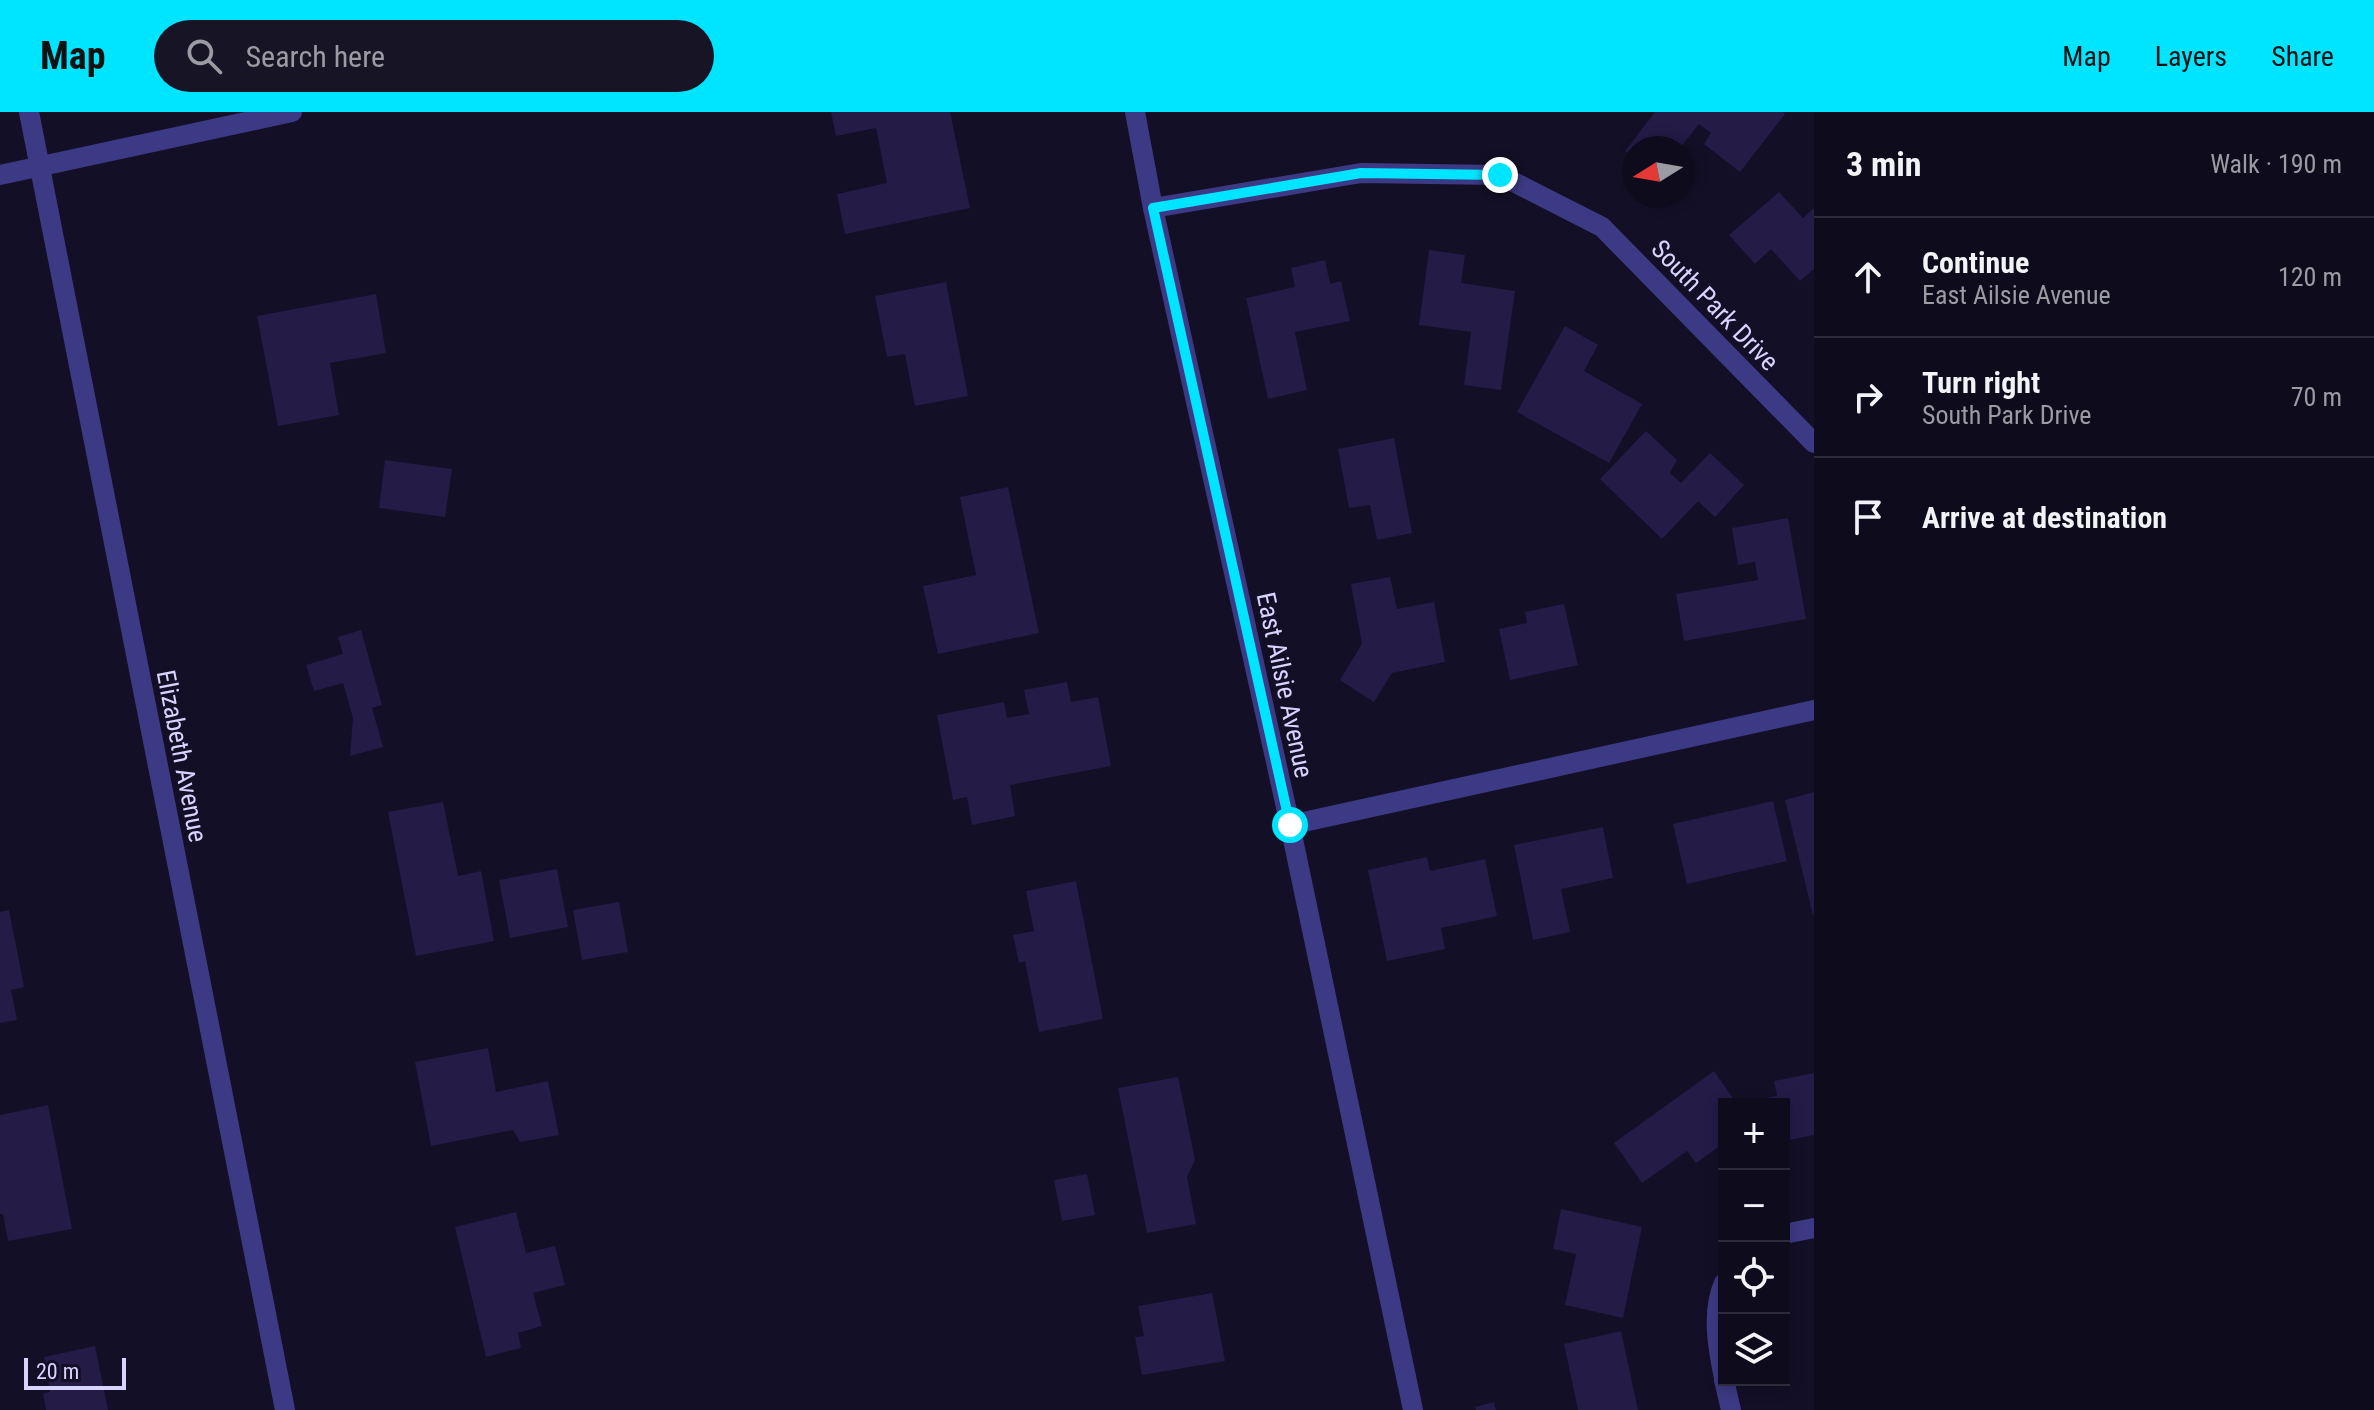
<!DOCTYPE html>
<html lang="en">
<head>
<meta charset="utf-8">
<style>
  body { margin:0; font-family:"Roboto Condensed",sans-serif; background:#171425; color:#f1f3f6 }
  .controls { position:absolute; right:24px; bottom:24px; display:grid; overflow:hidden; border-radius:0px; box-shadow:0 4px 12px #0003 }
  .controls button { width:72px; height:72px; display:grid; place-items:center; padding:0; border:0; border-bottom:2px solid #2e2b3b; background:#0e0b1c; color:#f1f3f6; font:40px sans-serif }
  .compass { position:absolute; left:1622px; top:24px; width:72px; height:72px; border-radius:50%; background:#0e0b1c; box-shadow:0 4px 12px #0003; rotate:259deg }
  .scale { position:absolute; left:24px; bottom:20px; width:102px; box-sizing:border-box; padding-left:8px; border:4px solid #d9d4ff; border-top:0; font-size:22px; line-height:28px; white-space:nowrap; color:#d9d4ff; -webkit-text-stroke:6px #130f26; paint-order:stroke }
  .stop { position:absolute; width:24px; height:24px; margin:-18px; border:6px solid #00e5ff; border-radius:50%; background:#fff }
  .stop.end { background:#00e5ff; border-color:#fff; box-shadow:0 2px 8px #0008 }
  .list { margin:0; padding:0; list-style:none }
  h2 { display:flex; justify-content:space-between; align-items:center; height:104px; margin:0; padding:0 32px; font-size:34px }
  h2 small { font-size:26px; font-weight:400; color:#9b9ba3 }
  .list li { display:grid; grid-template-columns:52px 1fr auto; gap:24px; align-items:center; box-sizing:border-box; height:120px; padding:0 32px; border-top:2px solid #2e2b3b }
  .list b { display:block; font-size:30px; white-space:nowrap }
  .list p { margin:0; font-size:26px; white-space:nowrap; color:#9b9ba3 }
  .list em { font-size:26px; font-style:normal; color:#9b9ba3 }
  .icon { flex:none; width:44px; height:44px; fill:none; stroke:currentColor; stroke-width:2; stroke-linecap:round; stroke-linejoin:round }
  .map { position:relative; flex:none; width:1814px; height:1298px; overflow:hidden }
  header { display:flex; align-items:center; gap:48px; box-sizing:border-box; height:112px; padding:0 40px; background:#00e5ff; color:#111 }
  header strong { font-size:38px }
  nav { display:flex; gap:44px; margin-inline-start:auto; font-size:28px }
  .search { width:560px; height:72px; background:#171425; display:flex; align-items:center; gap:20px; box-sizing:border-box; padding:0 28px; border-radius:44px; color:#9b9ba3; font-size:30px }
  main { display:flex }
  aside { flex:1; background:#0e0b1c }
  .map>svg:first-child { display:block }
</style>
</head>
<body>
<header>
<strong>Map</strong>
<div class="search"><svg class="icon" aria-label="search" viewBox="0 0 24 24"><circle cx="10" cy="10" r="6"/><path d="M15 15l6 6"/></svg>Search here</div>
<nav><a>Map</a><a>Layers</a><a>Share</a></nav>
</header>
<main>
<div class="map">
<svg width="1814" height="1298" viewBox="0 0 1814 1298">
  <rect width="100%" height="100%" fill="#130f26"/>
  <g fill="#241b47">
    <path d="M 831,0 L 950,0 L 970,96 L 845,122 L 837,82 L 887,71 L 876,16 L 836,24 Z"/>
    <path d="M 1655,0 L 1783,0 L 1785,2 L 1740,60 L 1704,32 L 1711,21 L 1699,12 L 1680,36 L 1634,36 L 1634,46 L 1625,39 Z"/>
    <path d="M 1779,80 L 1803,106 L 1814,96 L 1814,157 L 1800,169 L 1771,137 L 1755,152 L 1729,123 Z"/>
    <path d="M 1429,138 L 1465,143 L 1461,171 L 1515,179 L 1501,278 L 1464,273 L 1471,220 L 1419,213 Z"/>
    <path d="M 1325,148 L 1330,172 L 1341,169 L 1350,209 L 1295,220 L 1307,278 L 1268,287 L 1246,186 L 1295,175 L 1291,156 Z"/>
    <path d="M 946,170 L 968,284 L 915,294 L 905,242 L 887,245 L 875,184 Z"/>
    <path d="M 376,182 L 386,241 L 330,251 L 339,303 L 278,314 L 257,204 Z"/>
    <path d="M 1565,214 L 1598,233 L 1584,259 L 1642,292 L 1609,351 L 1517,300 Z"/>
    <path d="M 1646,319 L 1677,348 L 1670,361 L 1681,371 L 1710,341 L 1744,373 L 1715,405 L 1698,389 L 1662,427 L 1600,367 Z"/>
    <path d="M 1394,326 L 1412,421 L 1377,428 L 1370,393 L 1349,396 L 1338,337 Z"/>
    <path d="M 385,348 L 452,357 L 445,405 L 379,396 Z"/>
    <path d="M 1008,375 L 1039,521 L 938,542 L 923,474 L 976,463 L 960,385 Z"/>
    <path d="M 1788,406 L 1806,507 L 1684,529 L 1676,482 L 1758,468 L 1755,450 L 1738,453 L 1732,416 Z"/>
    <path d="M 1390,465 L 1397,497 L 1434,490 L 1445,550 L 1392,561 L 1374,590 L 1340,568 L 1362,532 L 1351,472 Z"/>
    <path d="M 1564,492 L 1578,553 L 1510,568 L 1499,517 L 1527,511 L 1525,500 Z"/>
    <path d="M 361,518 L 382,593 L 372,596 L 383,635 L 350,644 L 353,606 L 343,571 L 314,579 L 306,553 L 343,542 L 338,525 Z"/>
    <path d="M 1067,570 L 1071,590 L 1098,585 L 1111,654 L 1010,673 L 1015,704 L 972,713 L 967,685 L 953,688 L 937,603 L 1004,590 L 1007,606 L 1029,602 L 1024,578 Z"/>
    <path d="M 1814,680 L 1814,803 L 1813,803 L 1785,688 Z"/>
    <path d="M 1773,689 L 1787,749 L 1687,772 L 1673,712 Z"/>
    <path d="M 443,690 L 458,764 L 481,759 L 494,829 L 416,844 L 388,700 Z"/>
    <path d="M 1603,715 L 1613,766 L 1561,777 L 1570,820 L 1533,828 L 1514,733 Z"/>
    <path d="M 1427,745 L 1430,759 L 1485,747 L 1497,804 L 1441,816 L 1445,837 L 1387,849 L 1368,758 Z"/>
    <path d="M 557,757 L 568,815 L 510,826 L 499,768 Z"/>
    <path d="M 1076,769 L 1103,907 L 1039,920 L 1025,849 L 1019,851 L 1013,823 L 1034,819 L 1026,779 Z"/>
    <path d="M 619,790 L 628,840 L 582,848 L 573,798 Z"/>
    <path d="M 9,798 L 24,875 L 11,878 L 17,908 L 0,911 L 0,800 Z"/>
    <path d="M 488,936 L 496,980 L 548,969 L 559,1023 L 520,1030 L 513,1018 L 431,1034 L 415,950 Z"/>
    <path d="M 1714,959 L 1737,992 L 1724,992 L 1724,1031 L 1696,1051 L 1687,1039 L 1642,1071 L 1614,1031 Z"/>
    <path d="M 1814,961 L 1814,1023 L 1784,1029 L 1784,992 L 1761,992 L 1760,987 L 1777,984 L 1774,969 Z"/>
    <path d="M 1178,965 L 1195,1048 L 1187,1065 L 1196,1112 L 1147,1121 L 1118,976 Z"/>
    <path d="M 48,993 L 72,1117 L 8,1129 L 3,1102 L 0,1102 L 0,1003 Z"/>
    <path d="M 1087,1062 L 1095,1103 L 1062,1109 L 1054,1068 Z"/>
    <path d="M 1561,1097 L 1642,1115 L 1623,1206 L 1565,1193 L 1576,1142 L 1553,1137 Z"/>
    <path d="M 516,1100 L 526,1141 L 555,1134 L 565,1173 L 533,1181 L 542,1214 L 518,1221 L 521,1236 L 486,1245 L 455,1115 Z"/>
    <path d="M 1212,1181 L 1225,1249 L 1142,1263 L 1135,1225 L 1144,1224 L 1138,1194 Z"/>
    <path d="M 1621,1219 L 1638,1298 L 1578,1298 L 1564,1232 Z"/>
    <path d="M 95,1234 L 108,1298 L 46,1298 L 43,1281 L 50,1280 L 44,1245 Z"/>
    <path d="M 1494,1290 L 1496,1298 L 1476,1298 L 1475,1295 Z"/>
  </g>
  <g fill="none" stroke-linecap="round" stroke-linejoin="round">
    <g stroke="#3d3a85" stroke-width="20">
      <path d="M 29,0 L 285,1298"/>
      <path d="M 0,63 L 292,0"/>
      <path d="M 1153,96 L 1361,61 L 1500,63 L 1602,115 L 1814,331"/>
      <path d="M 1290,713 L 1814,598"/>
      <path d="M 1784,1122 L 1814,1116"/>
      <path d="M 1724,1171 C 1711,1200 1718,1237 1724,1266"/>
      <path d="M 1724,1268 L 1731,1298"/>
    </g>
    <path stroke="#3d3a85" stroke-width="20" d="M 1135,0 L 1153,96 L 1290,713 L 1413,1298"/>
  </g>
  <g fill="none" stroke-linecap="round" stroke-linejoin="round">
    <path stroke="#00e5ff" stroke-width="10" d="M 1290,713 L 1153,96 L 1361,61 L 1500,63"/>
  </g>
  <g text-anchor="middle" stroke-width="8" stroke-linejoin="round" paint-order="stroke">
    <g font-size="26" fill="#d9d4ff" stroke="#130f26">
      <text transform="translate(1715 193) rotate(46)" y="9">South Park Drive</text>
      <text transform="translate(1285 573) rotate(78)" y="9">East Ailsie Avenue</text>
      <text transform="translate(182 644) rotate(79)" y="9">Elizabeth Avenue</text>
    </g>
  </g>
</svg>
<div class="controls">
<button>+</button>
<button>−</button>
<button><svg class="icon" aria-label="locate" viewBox="0 0 24 24"><circle cx="12" cy="12" r="6"/><path d="M12 2v4M12 18v4M2 12h4M18 12h4"/></svg></button>
<button><svg class="icon" aria-label="layers" viewBox="0 0 24 24"><path d="M12 4l9 5-9 5-9-5zM3 14l9 5 9-5"/></svg></button>
</div>
<svg class="compass" viewBox="-18 -18 36 36"><path d="M0-13l5 13h-10z" fill="#e53935"/><path d="M0 13l5-13h-10z" fill="#9b9ba3"/></svg>
<div class="scale">20 m</div>
<div class="stop" style="left:1290px;top:713px"></div>
<div class="stop end" style="left:1500px;top:63px"></div>
</div>
<aside>
<h2>3 min<small>Walk · 190 m</small></h2>
<ul class="list">
<li><svg class="icon" aria-label="ahead" viewBox="0 0 24 24"><path d="M12 20V5M6 11l6-6 6 6"/></svg><div><b>Continue</b><p>East Ailsie Avenue</p></div><em>120 m</em></li>
<li><svg class="icon" aria-label="right" viewBox="0 0 24 24"><path d="M7 20v-9h11M14 6l5 5-5 5"/></svg><div><b>Turn right</b><p>South Park Drive</p></div><em>70 m</em></li>
<li><svg class="icon" aria-label="arrive" viewBox="0 0 24 24"><path d="M6 21V4h12l-3 4 3 4H6"/></svg><div><b>Arrive at destination</b></div></li>
</ul>
</aside>
</main>
</body>
</html>
